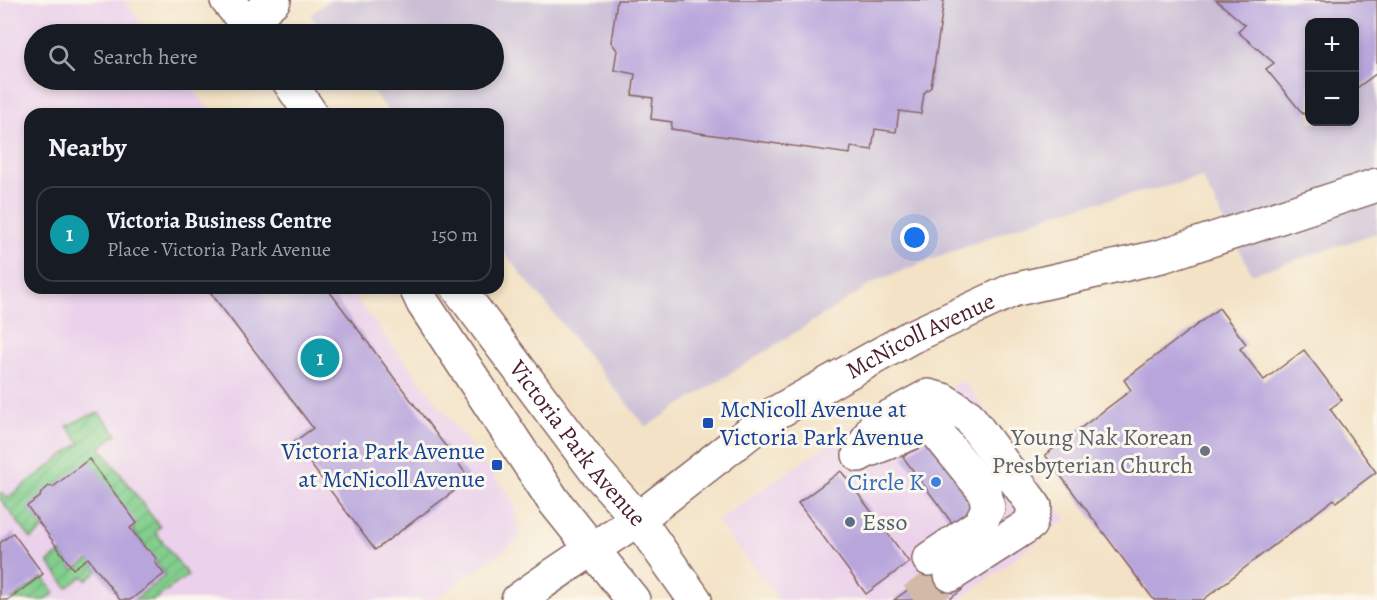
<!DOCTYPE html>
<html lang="en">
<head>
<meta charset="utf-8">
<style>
  body { margin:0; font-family:Alegreya,serif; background:#242831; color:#f1f3f6 }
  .controls { position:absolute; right:18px; top:18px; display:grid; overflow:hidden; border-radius:12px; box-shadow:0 3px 9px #0003 }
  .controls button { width:54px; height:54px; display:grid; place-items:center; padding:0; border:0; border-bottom:2px solid #363941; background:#171b24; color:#f1f3f6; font:30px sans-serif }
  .you { position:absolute; left:915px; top:238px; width:21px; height:21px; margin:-15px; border:4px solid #fff; border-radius:50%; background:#1a73e8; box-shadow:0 0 0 9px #1a73e833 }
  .badge { display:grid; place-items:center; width:39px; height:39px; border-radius:50%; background:#8c9099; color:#fff; font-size:20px; font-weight:700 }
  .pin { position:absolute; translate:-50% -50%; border:3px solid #fff; box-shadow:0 2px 6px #0006 }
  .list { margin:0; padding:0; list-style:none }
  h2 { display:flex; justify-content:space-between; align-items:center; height:78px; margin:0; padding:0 24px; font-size:26px }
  h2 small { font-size:20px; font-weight:400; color:#9ea1a6 }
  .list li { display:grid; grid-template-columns:39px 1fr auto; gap:18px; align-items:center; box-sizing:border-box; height:96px; margin:0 12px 12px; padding:0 12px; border:2px solid #363941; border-radius:18px }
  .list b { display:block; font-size:22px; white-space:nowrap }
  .list p { margin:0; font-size:20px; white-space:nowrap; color:#9ea1a6 }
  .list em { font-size:20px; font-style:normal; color:#9ea1a6 }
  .icon { flex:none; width:33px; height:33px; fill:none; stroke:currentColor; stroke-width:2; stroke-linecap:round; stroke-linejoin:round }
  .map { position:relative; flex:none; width:1377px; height:600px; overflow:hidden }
  .search { position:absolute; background:#171b24; box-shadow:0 3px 9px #0003; left:24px; top:24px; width:480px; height:66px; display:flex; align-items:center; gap:15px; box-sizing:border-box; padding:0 21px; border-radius:33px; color:#9ea1a6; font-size:22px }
  .panel { position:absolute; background:#171b24; box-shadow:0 3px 9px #0003; left:24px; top:108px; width:480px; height:186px; border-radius:18px }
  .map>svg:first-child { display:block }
</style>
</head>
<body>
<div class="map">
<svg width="1377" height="600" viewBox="0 0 1377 600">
  <defs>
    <pattern id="garden-furrows" width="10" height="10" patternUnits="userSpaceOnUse" patternTransform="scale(1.5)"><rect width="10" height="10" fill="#82ce8d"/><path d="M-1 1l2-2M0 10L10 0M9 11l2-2" fill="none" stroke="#72b07a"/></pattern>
  </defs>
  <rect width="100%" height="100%" fill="#fbf7ec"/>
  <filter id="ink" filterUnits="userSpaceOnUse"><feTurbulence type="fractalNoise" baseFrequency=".0167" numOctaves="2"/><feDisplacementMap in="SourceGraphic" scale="12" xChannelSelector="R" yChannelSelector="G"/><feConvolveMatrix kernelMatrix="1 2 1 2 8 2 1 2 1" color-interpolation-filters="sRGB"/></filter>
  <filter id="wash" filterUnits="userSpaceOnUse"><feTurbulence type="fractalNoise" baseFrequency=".008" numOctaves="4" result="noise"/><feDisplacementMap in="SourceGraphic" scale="24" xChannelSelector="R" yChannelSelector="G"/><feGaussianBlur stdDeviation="1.35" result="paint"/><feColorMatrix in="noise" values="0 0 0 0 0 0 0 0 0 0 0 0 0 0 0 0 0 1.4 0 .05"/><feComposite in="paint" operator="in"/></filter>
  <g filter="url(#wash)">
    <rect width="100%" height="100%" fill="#f3e2c5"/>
    <g fill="#ebd1eb">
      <path d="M 0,0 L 124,0 L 151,34 L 34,34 L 34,80 L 186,80 L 213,114 L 30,114 L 30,288 L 348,288 L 513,500 L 520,538 L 435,600 L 0,600 Z"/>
      <path d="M 964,381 L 1066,519 L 960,600 L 780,600 L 717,521 L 857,424 Z"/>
    </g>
    <path fill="#cbbfd5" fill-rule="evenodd" d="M 330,0 L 1377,0 L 1377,233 L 1252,274 L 1202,178 L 1057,212 L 878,280 L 646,427 L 498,245 L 498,114 L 391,114 L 363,80 L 494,80 L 494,34 L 326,34 L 310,15 ZM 1310,22 L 1354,22 L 1354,122 L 1310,122 Z"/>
    <g fill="url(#garden-furrows)" stroke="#66765c" stroke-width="1.5">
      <path d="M 99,413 L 117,434 L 100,447 L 160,527 L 155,532 L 188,575 L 154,600 L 134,600 L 166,575 L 132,529 L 136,525 L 90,463 L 29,508 L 44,529 L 31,539 L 0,499 L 1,492 L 7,498 L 80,443 L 67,426 L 87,416 Z"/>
      <path d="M 60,552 L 74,570 L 90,559 L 98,571 L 86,580 L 83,576 L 67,588 L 48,562 Z"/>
      <path d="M 43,577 L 55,593 L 45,600 L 11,600 Z"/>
    </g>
    <g id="blocks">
      <g fill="#b8a5dc">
        <path d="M 617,0 L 944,0 L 931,87 L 924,93 L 921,114 L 899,111 L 896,132 L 875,129 L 872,150 L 851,147 L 850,154 L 671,129 L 672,122 L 651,119 L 653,98 L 632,95 L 635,74 L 614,70 L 617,50 L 611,42 Z"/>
        <path d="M 1216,0 L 1377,0 L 1377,73 L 1354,90 L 1354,22 L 1310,22 L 1310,109 L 1303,114 L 1266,69 L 1274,63 L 1238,32 L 1245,25 Z"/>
        <path d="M 207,288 L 327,288 L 470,479 L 375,550 L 294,442 L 313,428 Z"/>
        <path d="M 1219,308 L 1246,344 L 1240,349 L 1264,380 L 1304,350 L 1342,400 L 1330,409 L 1376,472 L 1336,502 L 1334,499 L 1203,600 L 1154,600 L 1045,455 L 1131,390 L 1124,380 Z"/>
        <path d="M 935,434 L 984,500 L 952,523 L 903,457 Z"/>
        <path d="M 89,459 L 137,523 L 130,528 L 146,549 L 150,551 L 156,558 L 155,562 L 164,574 L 130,600 L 120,600 L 88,558 L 73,569 L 27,506 L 40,497 L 41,493 L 49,486 L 53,487 Z"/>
        <path d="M 841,471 L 909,562 L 866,594 L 798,503 Z"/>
        <path d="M 13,533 L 43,574 L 8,600 L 0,600 L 0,543 Z"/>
        <path d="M 943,564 L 962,590 L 948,600 L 894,600 Z"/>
      </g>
    </g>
  </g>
  <g filter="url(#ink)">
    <use href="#blocks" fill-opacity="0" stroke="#856361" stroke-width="1.5"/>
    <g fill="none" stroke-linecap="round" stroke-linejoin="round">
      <path stroke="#d1bba6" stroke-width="33" stroke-dasharray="33 16" stroke-linecap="butt" d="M 913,600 L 951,575"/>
      <g stroke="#856361" stroke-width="36">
        <g id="minor">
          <path d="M 247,24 L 274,0"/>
          <path d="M 862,453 L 931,425 L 985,492 L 988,508 L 980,524 L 929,559"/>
          <path d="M 859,455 L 876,424 L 928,396 L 943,400 L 968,416 L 1035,507 L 1030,524 L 951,575"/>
          <path id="s1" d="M 638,519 L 772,415 L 909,338 L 1013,290 L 1162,256 L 1377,185"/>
        </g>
      </g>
      <g stroke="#856361" stroke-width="36">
        <g id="major">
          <path d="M 227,0 L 255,34"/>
          <path d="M 288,80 L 311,114"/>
          <path d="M 416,288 L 423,303 L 553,500 L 633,600"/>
          <path id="s2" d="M 458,288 L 595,470 L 638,519 L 695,600"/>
          <path d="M 518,600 C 557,571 598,546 638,519"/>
        </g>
      </g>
      <use href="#minor" stroke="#fff" stroke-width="33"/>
      <use href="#major" stroke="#fff" stroke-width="33"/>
    </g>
  </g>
  <g fill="#1a4fb4" stroke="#fbf7ec" stroke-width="2">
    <rect x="702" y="417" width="12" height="12" rx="3"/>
    <rect x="491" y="459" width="12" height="12" rx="3"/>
  </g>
  <circle fill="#6b7280" stroke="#fbf7ec" stroke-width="2" cx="1205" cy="451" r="6"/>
  <circle fill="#3f7fe0" stroke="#fbf7ec" stroke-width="2" cx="936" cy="482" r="6"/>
  <circle fill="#5c6f8a" stroke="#fbf7ec" stroke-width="2" cx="850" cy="522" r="6"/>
  <g text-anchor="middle" stroke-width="6" stroke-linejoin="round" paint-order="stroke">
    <g font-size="24" fill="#4a1f2b" stroke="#fbf7ec">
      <text dy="8" stroke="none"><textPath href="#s1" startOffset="338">McNicoll Avenue</textPath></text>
      <text dy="8" stroke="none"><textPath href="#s2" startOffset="196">Victoria Park Avenue</textPath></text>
    </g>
    <g font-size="24" fill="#164399" stroke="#fbf7ec" text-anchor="start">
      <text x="720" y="417">McNicoll Avenue at<tspan x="720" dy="28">Victoria Park Avenue</tspan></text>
      <text x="485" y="459" text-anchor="end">Victoria Park Avenue<tspan x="485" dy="28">at McNicoll Avenue</tspan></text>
    </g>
    <g font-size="24" fill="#5b616d" stroke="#fbf7ec" text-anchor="end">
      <text x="1193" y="445">Young Nak Korean<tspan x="1193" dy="28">Presbyterian Church</tspan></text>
    </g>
    <g font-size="24" fill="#366cbe" stroke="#fbf7ec" text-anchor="end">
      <text x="924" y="490">Circle K</text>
    </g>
    <g font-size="24" fill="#4e5e75" stroke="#fbf7ec" text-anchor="start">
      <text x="862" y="530">Esso</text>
    </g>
  </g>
</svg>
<div class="controls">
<button>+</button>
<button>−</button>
</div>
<div class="you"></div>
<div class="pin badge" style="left:320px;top:358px;background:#0f9aa8">1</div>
<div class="search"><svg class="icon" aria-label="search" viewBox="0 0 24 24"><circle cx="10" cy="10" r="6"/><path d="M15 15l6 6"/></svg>Search here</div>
<section class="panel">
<h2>Nearby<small></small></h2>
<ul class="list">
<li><span class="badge" style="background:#0f9aa8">1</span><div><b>Victoria Business Centre</b><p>Place · Victoria Park Avenue</p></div><em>150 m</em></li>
</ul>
</section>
</div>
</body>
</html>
